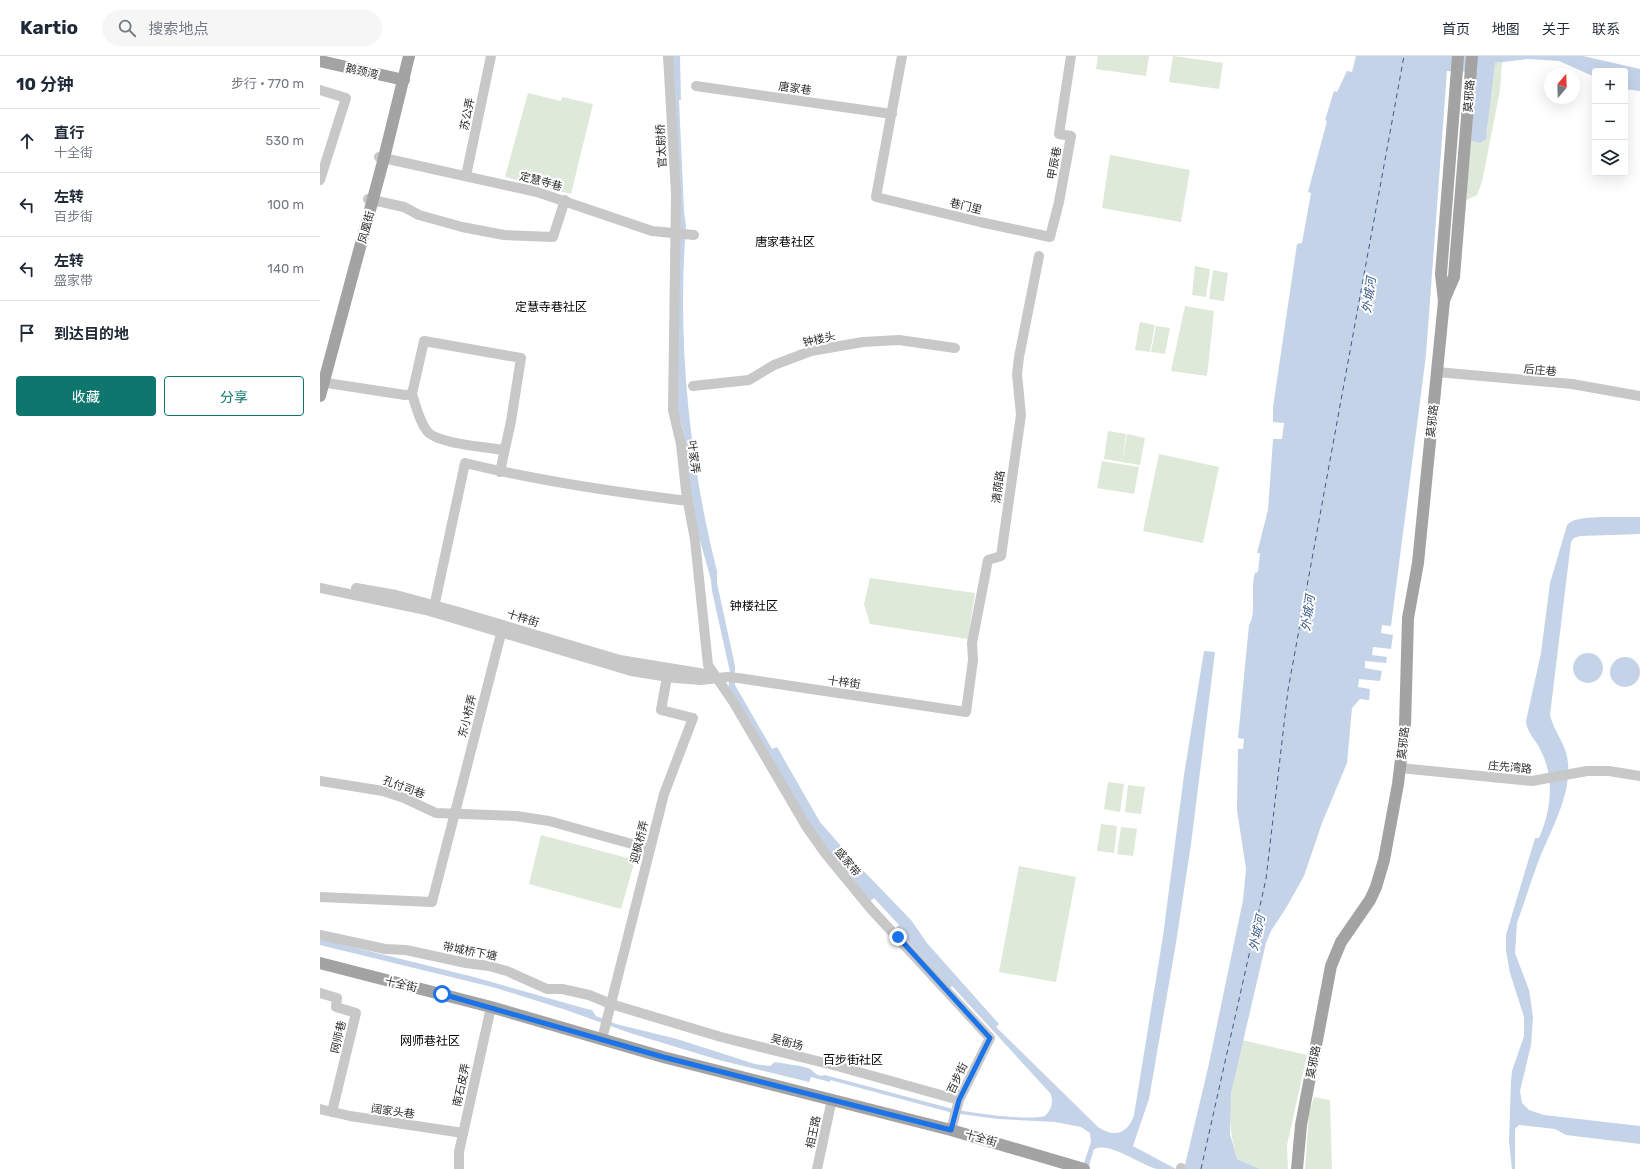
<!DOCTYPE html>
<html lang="zh">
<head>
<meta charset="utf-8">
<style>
  body { margin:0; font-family:Rubik,"Noto Sans SC",sans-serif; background:#f6f6f7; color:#1f2937 }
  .controls { position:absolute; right:12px; top:12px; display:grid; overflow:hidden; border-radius:4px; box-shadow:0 4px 16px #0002 }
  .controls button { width:36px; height:36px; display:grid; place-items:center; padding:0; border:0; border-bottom:1px solid #e0e1e3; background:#fff; color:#1f2937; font:20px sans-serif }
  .compass { position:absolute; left:1224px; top:12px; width:36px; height:36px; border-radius:50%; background:#fff; box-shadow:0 4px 16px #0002; rotate:19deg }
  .stop { position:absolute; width:12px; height:12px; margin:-9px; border:3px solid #1a73e8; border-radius:50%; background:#fff }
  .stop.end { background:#1a73e8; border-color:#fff; box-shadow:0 1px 4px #0008 }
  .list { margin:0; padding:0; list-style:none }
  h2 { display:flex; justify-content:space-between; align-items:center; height:52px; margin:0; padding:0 16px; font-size:17px }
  h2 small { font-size:13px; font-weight:400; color:#747a83 }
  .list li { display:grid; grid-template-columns:26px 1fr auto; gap:12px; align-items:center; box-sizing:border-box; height:64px; padding:0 16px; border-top:1px solid #e0e1e3 }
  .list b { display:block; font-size:15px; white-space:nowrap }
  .list p { margin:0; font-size:13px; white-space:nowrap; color:#747a83 }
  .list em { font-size:13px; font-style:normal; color:#747a83 }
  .actions { display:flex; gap:8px; padding:12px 16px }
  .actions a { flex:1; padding:9px 0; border:1px solid #0f766e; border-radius:4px; text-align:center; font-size:14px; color:#0f766e }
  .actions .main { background:#0f766e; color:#fff }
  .icon { flex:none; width:22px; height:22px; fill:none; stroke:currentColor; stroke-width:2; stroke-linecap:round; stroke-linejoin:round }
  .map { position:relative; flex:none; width:1320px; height:1113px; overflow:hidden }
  header { display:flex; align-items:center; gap:24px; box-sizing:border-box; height:56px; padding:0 20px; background:#fff; border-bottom:1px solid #e0e1e3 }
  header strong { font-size:19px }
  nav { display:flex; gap:22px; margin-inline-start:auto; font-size:14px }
  .search { width:280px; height:36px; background:#f6f6f7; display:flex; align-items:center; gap:10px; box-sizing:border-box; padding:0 14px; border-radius:22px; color:#747a83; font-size:15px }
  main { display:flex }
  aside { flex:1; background:#fff }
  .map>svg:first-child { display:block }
</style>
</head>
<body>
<header>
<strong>Kartio</strong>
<div class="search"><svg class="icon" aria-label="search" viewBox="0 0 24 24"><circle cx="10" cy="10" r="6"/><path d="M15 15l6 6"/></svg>搜索地点</div>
<nav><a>首页</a><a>地图</a><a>关于</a><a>联系</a></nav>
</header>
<main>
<aside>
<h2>10 分钟<small>步行 · 770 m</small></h2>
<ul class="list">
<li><svg class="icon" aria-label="ahead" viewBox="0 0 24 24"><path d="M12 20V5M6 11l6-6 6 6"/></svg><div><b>直行</b><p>十全街</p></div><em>530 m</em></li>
<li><svg class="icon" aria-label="left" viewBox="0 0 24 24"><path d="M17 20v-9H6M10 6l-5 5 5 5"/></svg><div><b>左转</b><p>百步街</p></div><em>100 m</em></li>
<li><svg class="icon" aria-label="left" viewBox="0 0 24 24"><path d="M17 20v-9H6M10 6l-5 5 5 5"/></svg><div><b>左转</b><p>盛家带</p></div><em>140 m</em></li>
<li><svg class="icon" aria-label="arrive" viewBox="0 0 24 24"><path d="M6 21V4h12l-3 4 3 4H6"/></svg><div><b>到达目的地</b></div></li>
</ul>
<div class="actions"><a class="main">收藏</a><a>分享</a></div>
</aside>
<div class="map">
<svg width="1320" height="1113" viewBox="0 0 1320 1113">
  <rect width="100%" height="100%" fill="#fff"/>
  <g fill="#dee9d9">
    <path d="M 778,0 L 829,0 L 826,20 L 776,13 Z"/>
    <path d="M 853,0 L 903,7 L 899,33 L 849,26 Z"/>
    <path d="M 1182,6 L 1180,34 L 1162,126 L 1157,139 L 1146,144 L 1151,85 L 1160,87 L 1167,78 L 1173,9 L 1174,7 Z"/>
    <path d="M 208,37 L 241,45 L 242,41 L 273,48 L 251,138 L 185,121 Z"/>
    <path d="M 790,99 L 870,114 L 861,166 L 782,152 Z"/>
    <path d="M 875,210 L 890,213 L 886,241 L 872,239 Z"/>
    <path d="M 893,214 L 908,217 L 904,245 L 889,243 Z"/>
    <path d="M 865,250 L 894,255 L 887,320 L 851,315 Z"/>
    <path d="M 820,266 L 835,269 L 830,296 L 815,294 Z"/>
    <path d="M 836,270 L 850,272 L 845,298 L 831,296 Z"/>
    <path d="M 788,375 L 806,378 L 802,406 L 784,403 Z"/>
    <path d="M 807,378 L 825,382 L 820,409 L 802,406 Z"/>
    <path d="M 839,398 L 899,411 L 883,487 L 823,475 Z"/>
    <path d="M 782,405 L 819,411 L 814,438 L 777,432 Z"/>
    <path d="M 550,522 L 655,537 L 648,583 L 550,568 L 544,548 Z"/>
    <path d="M 788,726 L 804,728 L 800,756 L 784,753 Z"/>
    <path d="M 808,729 L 825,731 L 821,758 L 805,756 Z"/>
    <path d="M 781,768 L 797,770 L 794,797 L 777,795 Z"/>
    <path d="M 801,771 L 817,773 L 813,800 L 797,798 Z"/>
    <path d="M 221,779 L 315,804 L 301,853 L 209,828 Z"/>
    <path d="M 699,810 L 756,821 L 736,926 L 679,916 Z"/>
    <path d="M 922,984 L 987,999 L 967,1089 L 968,1113 L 940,1113 L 917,1103 C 908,1074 908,1045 915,1015 C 918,1005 921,995 922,984 Z"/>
    <path d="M 994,1041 L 1010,1044 L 1012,1113 L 985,1113 L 989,1057 Z"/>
  </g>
  <g fill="#c5d3e9">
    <path d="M 352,0 L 360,0 L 361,44 L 359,44 L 364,155 L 366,170 C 357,284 369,405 397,515 L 397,527 L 415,610 L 415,629 L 452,693 L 457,691 L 500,766 L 534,805 L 591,864 L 607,887 L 679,968 L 676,971 L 778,1071 C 794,1082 808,1078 814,1059 L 843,880 L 864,719 L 884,595 L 895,596 L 871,788 L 856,887 L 829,1043 L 813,1090 L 856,1113 C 850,1113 843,1113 837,1113 C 821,1109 789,1085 774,1093 L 768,1113 L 762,1113 L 771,1086 L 770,1077 L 761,1071 L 735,1066 L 678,1063 L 633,1057 L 510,1024 L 510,1026 L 491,1021 L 489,1026 L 399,1004 L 310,977 L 246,954 L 176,932 L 0,889 L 0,883 L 154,921 L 267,953 L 272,954 L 276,960 L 296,968 L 357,983 L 435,1008 L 450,1010 L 455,1006 C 465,1008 478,1009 488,1012 C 495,1015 496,1022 505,1019 L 633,1053 C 652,1057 708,1065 725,1060 C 732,1053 734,1045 730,1037 L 632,930 L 630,932 L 576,872 L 579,869 L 554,842 L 548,847 L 496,780 L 408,635 L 410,616 L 392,535 L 391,524 L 371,452 L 363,373 L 357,352 Z"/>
    <path d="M 1036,0 L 1263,0 L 1320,13 L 1320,35 L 1305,33 L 1305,15 L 1275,15 L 1275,21 L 1239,5 L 1208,3 L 1175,7 L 1166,83 L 1160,87 L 1151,85 L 1156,16 L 1127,15 L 1106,299 L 1071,570 L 1062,569 L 1061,577 L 1073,579 L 1071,593 L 1053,591 L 1052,599 L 1067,601 L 1066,607 L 1045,605 L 1045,612 L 1062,615 L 1060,625 L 1039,623 L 1038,631 L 1050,633 L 1049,644 L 1040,643 L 1032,652 L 1027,707 L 1002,767 L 984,820 L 966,852 L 951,875 L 946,887 L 911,1037 L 910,1078 L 917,1103 L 940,1113 L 864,1113 L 888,1012 L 923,844 L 926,813 L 917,754 L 918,693 L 923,693 L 924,683 L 918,682 L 929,569 C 937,557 930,533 935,517 L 938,516 L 940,497 L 937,497 L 948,454 L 953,383 L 962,383 L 964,367 L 953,366 L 953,351 L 977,188 L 982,187 L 991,137 L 988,136 L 1007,65 L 1005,64 L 1014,35 L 1017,36 L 1027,15 L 1032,16 Z"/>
    <path d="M 1281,461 L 1320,461 L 1320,478 L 1260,480 L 1254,482 L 1251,486 L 1230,659 C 1234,676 1247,689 1248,707 C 1251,742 1229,777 1217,809 C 1210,828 1204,848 1197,867 L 1195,897 L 1209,934 L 1213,961 L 1211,989 L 1200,1035 L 1202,1047 L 1209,1054 L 1224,1059 L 1320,1070 L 1320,1088 L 1246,1079 L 1235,1073 L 1199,1069 L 1195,1073 L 1195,1113 L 1192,1113 L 1189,1085 L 1191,1025 L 1192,1015 L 1204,980 L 1204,961 L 1190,917 L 1186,895 L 1186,879 L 1215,782 L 1219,782 C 1231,755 1235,722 1221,695 C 1216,684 1207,677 1206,665 L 1221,597 L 1230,527 L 1247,469 C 1254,461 1270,462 1281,461 Z"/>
    <circle cx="1268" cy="612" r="15"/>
    <circle cx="1305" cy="616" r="15"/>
  </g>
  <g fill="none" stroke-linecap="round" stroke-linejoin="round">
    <path stroke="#3d5b89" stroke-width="1" stroke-dasharray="5 4" stroke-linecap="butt" d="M 881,1113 L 946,823 L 968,634 L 1084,0"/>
    <g stroke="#c8c8c8" stroke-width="10">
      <path d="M 348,0 L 356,138 L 353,354 L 361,388 L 366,435 L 375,484 L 388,609 L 414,647 L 486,770 L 505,797 L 551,853 L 670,982 L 639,1044 L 631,1074"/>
      <path d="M 582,0 L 556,141 L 660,166 L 730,181 L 739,146 L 751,80 L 739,78 L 751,0"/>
      <path d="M 376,30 L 572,58"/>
      <path d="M 0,34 L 26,42 L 0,124"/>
      <path d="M 59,101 L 217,136 L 332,175 L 374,179"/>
      <path d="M 146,120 L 171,0"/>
      <path d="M 48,143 L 84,151 L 99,159 L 142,171 L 184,179 L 233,181 L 245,144"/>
      <path d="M 1117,316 L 1252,328 L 1320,340"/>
      <path d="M 0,326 L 85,339 L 92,338 L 104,285 L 201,302 L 191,365 L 180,416"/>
      <path d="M 373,330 L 429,324 L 454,309 L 491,295 L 543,286 L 579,284 L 635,292"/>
      <path d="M 92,338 C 96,350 99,365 107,375 C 117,388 167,391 184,394"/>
      <path d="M 0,532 L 106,554 L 311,615 L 355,622 L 381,624 L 407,621 L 418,622 L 646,656 L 653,604 L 652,587 L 668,504 L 681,500 L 701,359 L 697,318 L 699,301 L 719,200"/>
      <path d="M 36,532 L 76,539 L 139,556 L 300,604 L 391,619"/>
      <path d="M 113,556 L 145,407 C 219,425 293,436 368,445"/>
      <path d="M 1080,712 L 1212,725 L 1267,715 L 1289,715 L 1320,720"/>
      <path d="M 0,725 L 63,735 L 84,742 L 116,757 L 196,760 L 229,765 L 330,793"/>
      <path d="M 0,841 L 112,846 L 183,570"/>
      <path d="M 0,879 L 65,893 L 86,894 L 146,907 L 169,910 L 187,915 L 227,933 L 242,933 L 269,939 L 291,948 L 401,981 L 517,1010 L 639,1044"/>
      <path d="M 0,937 L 17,942 L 16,951 L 36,957 L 12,1056"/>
      <path d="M 282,983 L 344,738 L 373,662 L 341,654 L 347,621"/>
      <path d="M 0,1053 L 30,1060 L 143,1077"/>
      <path d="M 139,1113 L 139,1096 L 171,951"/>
      <path d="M 497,1113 L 512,1043"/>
      <path d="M 861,1113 L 861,1112"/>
    </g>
    <g stroke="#a3a3a3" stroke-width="12">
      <path d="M 0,5 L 84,24"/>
      <path d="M 1124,244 L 1134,221 L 1152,0"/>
      <path d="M 0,340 L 64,102 L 89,0"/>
      <path d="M 0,907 L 171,951 L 343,1001 L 631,1074 L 764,1113"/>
      <path d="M 977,1113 L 981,1069 L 1011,910 L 1021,886 L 1050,844 L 1056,831 L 1064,804 L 1078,728 L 1085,670 L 1088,562 L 1098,507 L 1124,245 L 1121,218 L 1138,0"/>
    </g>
  </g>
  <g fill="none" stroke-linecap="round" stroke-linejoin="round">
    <path stroke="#1a73e8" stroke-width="5" d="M 122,938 L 343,1001 L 631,1074 L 639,1044 L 670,982 L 578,881"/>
  </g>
  <g text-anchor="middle" stroke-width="4" stroke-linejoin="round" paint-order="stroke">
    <g font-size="11" fill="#2b2b2b" stroke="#fff">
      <text transform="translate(42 15) rotate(13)" y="4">鹅颈湾</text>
      <text transform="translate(475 32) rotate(8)" y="4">唐家巷</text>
      <text transform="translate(1149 40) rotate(-86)" y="4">莫邪路</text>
      <text transform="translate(147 58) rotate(-78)" y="4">苏公弄</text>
      <text transform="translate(341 90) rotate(-93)" y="4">官太尉桥</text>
      <text transform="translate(734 107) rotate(-80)" y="4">甲辰巷</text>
      <text transform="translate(221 125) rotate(15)" y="4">定慧寺巷</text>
      <text transform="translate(646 150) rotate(14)" y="4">巷门里</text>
      <text transform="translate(46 171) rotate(-75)" y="4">凤凰街</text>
      <text transform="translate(499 283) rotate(-13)" y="4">钟楼头</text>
      <text transform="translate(1220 314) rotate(5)" y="4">后庄巷</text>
      <text transform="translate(1112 365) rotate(-84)" y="4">莫邪路</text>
      <text transform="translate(374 401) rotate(83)" y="4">叶家弄</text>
      <text transform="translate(678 431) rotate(-82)" y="4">清荫路</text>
      <text transform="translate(203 562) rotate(17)" y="4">十梓街</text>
      <text transform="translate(524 626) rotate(8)" y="4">十梓街</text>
      <text transform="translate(147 660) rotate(-76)" y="4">东小桥弄</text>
      <text transform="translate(1083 687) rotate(-84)" y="4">莫邪路</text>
      <text transform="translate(1190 711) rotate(5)" y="4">庄先湾路</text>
      <text transform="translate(84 731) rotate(20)" y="4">孔付司巷</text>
      <text transform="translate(319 786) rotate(-76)" y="4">迎枫桥弄</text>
      <text transform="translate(528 806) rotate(51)" y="4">盛家带</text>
      <text transform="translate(150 895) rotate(11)" y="4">带城桥下塘</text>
      <text transform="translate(81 928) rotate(13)" y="4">十全街</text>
      <text transform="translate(18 981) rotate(-77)" y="4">网师巷</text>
      <text transform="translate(467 986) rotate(15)" y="4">吴衙场</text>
      <text transform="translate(993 1006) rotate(-79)" y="4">莫邪路</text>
      <text transform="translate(637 1022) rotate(-65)" y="4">百步街</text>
      <text transform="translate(141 1029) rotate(-78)" y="4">南石皮弄</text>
      <text transform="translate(73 1055) rotate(8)" y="4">阔家头巷</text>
      <text transform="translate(493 1076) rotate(-78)" y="4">相王路</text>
      <text transform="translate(661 1082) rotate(16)" y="4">十全街</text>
    </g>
    <g font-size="12" fill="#000" stroke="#fff">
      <text x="465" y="190">唐家巷社区</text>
      <text x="231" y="255">定慧寺巷社区</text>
      <text x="434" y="554">钟楼社区</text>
      <text x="110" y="989">网师巷社区</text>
      <text x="533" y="1008">百步街社区</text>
    </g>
    <g font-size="12" font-style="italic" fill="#3d5b89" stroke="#fff">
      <text transform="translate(1049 239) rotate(-82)" y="4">外城河</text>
      <text transform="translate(988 557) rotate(-82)" y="4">外城河</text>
      <text transform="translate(937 877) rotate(-78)" y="4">外城河</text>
    </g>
  </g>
</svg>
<div class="controls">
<button>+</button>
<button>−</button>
<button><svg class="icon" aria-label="layers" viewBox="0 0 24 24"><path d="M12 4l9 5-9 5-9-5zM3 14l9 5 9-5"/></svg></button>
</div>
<svg class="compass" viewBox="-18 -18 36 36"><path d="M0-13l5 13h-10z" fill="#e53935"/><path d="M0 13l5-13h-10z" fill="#747a83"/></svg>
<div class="stop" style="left:122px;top:938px"></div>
<div class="stop end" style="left:578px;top:881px"></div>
</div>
</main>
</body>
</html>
